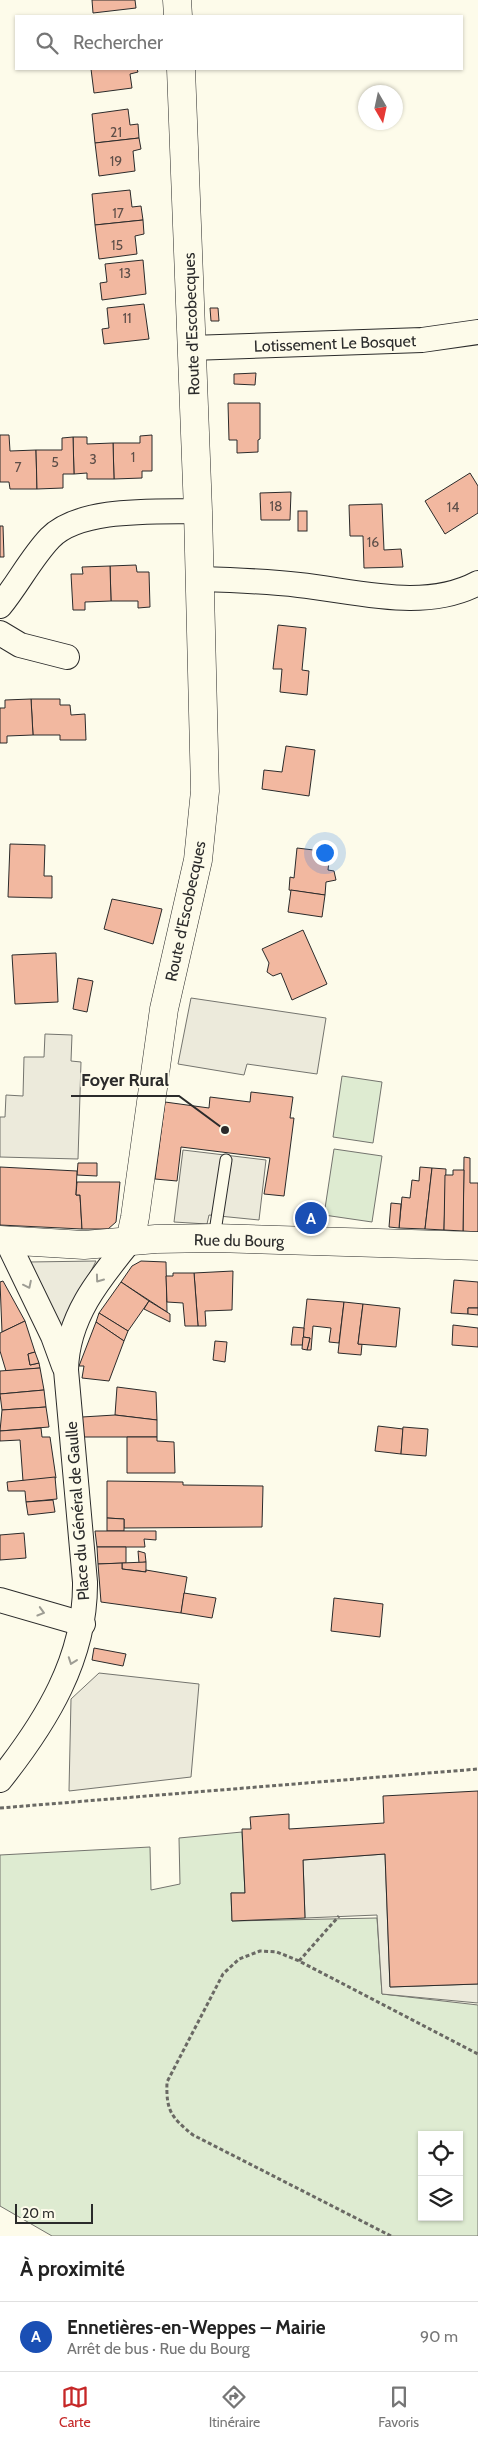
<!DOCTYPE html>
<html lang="fr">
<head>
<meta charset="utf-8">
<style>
  body { margin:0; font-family:Cabin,sans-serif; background:#f2f2f2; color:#222 }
  .controls { position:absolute; right:15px; bottom:15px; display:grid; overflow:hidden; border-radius:0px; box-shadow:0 1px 4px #0004 }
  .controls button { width:45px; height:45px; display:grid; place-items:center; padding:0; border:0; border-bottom:1px solid #e0e0e0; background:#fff; color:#222; font:25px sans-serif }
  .compass { position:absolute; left:358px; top:85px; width:45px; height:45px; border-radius:50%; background:#fff; box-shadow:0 1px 4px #0004; rotate:171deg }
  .scale { position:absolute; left:15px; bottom:12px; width:78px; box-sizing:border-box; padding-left:5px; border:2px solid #2b2b2b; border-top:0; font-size:14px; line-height:18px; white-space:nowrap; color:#2b2b2b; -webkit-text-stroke:4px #fdfbea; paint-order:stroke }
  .you { position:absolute; left:324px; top:852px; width:18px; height:18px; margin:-12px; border:4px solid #fff; border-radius:50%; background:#1a73e8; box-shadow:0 0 0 8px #1a73e833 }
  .badge { display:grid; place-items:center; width:32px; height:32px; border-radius:50%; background:#c62828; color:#fff; font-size:16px; font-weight:700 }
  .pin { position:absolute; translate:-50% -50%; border:2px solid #fff; box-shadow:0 1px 5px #0006 }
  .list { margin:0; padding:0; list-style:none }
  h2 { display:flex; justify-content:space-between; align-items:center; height:65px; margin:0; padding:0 20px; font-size:21px }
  h2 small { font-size:16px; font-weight:400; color:#767676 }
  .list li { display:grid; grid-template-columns:32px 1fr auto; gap:15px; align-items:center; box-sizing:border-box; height:70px; padding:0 20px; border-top:1px solid #e0e0e0 }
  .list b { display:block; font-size:19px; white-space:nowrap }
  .list p { margin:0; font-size:16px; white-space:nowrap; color:#767676 }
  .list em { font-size:16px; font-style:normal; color:#767676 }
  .icon { flex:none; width:28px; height:28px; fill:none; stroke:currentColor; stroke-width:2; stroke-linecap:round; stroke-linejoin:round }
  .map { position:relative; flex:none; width:478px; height:2236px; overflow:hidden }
  .search { position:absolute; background:#fff; box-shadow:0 1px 4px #0004; left:15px; right:15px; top:15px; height:55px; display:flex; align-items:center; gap:12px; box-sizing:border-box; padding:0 18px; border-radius:0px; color:#767676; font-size:19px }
  .sheet { height:135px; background:#fff }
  nav { display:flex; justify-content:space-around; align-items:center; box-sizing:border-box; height:70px; border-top:1px solid #e0e0e0; background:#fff; font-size:14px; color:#767676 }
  nav a { display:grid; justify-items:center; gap:2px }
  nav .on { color:#c62828 }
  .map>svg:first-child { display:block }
</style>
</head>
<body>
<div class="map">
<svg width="478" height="2236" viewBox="0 0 478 2236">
  <rect width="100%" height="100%" fill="#fdfbea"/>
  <g fill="#deebd1" stroke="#74746e" fill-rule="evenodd">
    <path d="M 342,1076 L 382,1082 L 373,1143 L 333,1137 Z"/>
    <path d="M 334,1149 L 382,1156 L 372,1222 L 324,1215 Z"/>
    <path d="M 242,1832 L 245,1893 L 231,1893 L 232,1921 L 377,1918 L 382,1994 L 478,2005 L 478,2236 L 52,2236 L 0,2206 L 0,1855 L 150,1847 L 151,1890 L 180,1884 L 179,1838 ZM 422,2135 L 459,2135 L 459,2217 L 422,2217 Z"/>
  </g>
  <g fill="#eceadb" stroke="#74746e">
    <path d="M 191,998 L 326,1018 L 317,1074 L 247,1064 L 244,1075 L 178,1064 Z"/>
    <path d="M 45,1034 L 72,1035 L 71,1061 L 81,1062 L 78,1159 L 0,1157 L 0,1117 L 5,1117 L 6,1095 L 23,1096 L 24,1057 L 44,1057 Z"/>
    <path d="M 183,1150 L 266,1160 L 259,1220 L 209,1215 L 207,1224 L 174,1222 Z"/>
    <path d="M 96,1261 L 60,1333 L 29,1262 Z"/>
    <path d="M 99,1673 L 199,1684 L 191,1777 L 69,1791 L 71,1699 Z"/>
    <path d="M 385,1854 L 390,1987 L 478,1984 L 478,2003 L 382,1994 L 377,1915 L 305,1918 L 303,1860 Z"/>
  </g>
  <g fill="#f2b8a0" stroke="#2b2b2b">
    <path d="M 92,0 L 135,0 L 136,8 L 93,13 Z"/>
    <path d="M 91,69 L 137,69 L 138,72 L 130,74 L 132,88 L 94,93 Z"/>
    <path d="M 128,109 L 130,125 L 138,124 L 139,138 L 95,143 L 92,114 Z"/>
    <path d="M 139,138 L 141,149 L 133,151 L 135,171 L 99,176 L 95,143 Z"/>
    <path d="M 130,190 L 132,207 L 141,206 L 143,220 L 95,225 L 92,194 Z"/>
    <path d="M 143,220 L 144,234 L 135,236 L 137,254 L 99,259 L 95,225 Z"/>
    <path d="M 143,260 L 146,294 L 102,300 L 100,283 L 107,282 L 105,264 Z"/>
    <path d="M 144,304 L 149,339 L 104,344 L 102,329 L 109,328 L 107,308 Z"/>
    <path d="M 210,308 L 218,308 L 219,321 L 211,321 Z"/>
    <path d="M 256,373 L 255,385 L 234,384 L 234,374 Z"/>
    <path d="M 228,403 L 260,403 L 260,439 L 258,440 L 258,452 L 237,453 L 237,440 L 229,440 Z"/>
    <path d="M 0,435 L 9,435 L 10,451 L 36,450 L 37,489 L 10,489 L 9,482 L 0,482 Z"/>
    <path d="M 152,435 L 152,471 L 142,471 L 142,478 L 114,479 L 113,443 L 140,443 L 140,436 Z"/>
    <path d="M 73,437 L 87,437 L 87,444 L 113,443 L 114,479 L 87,479 L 87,473 L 74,474 Z"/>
    <path d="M 73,437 L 74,474 L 63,474 L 63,488 L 37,489 L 36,450 L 62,450 L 62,438 Z"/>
    <path d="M 470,473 L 478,486 L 478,513 L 445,534 L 425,501 Z"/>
    <path d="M 291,492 L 290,520 L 261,520 L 260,493 Z"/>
    <path d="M 382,504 L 384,550 L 401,549 L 403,567 L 364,568 L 363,536 L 350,536 L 349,505 Z"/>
    <rect x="298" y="511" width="9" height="20"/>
    <path d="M 0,526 L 3,526 L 4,557 L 0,557 Z"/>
    <path d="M 136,565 L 137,572 L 149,572 L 150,607 L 138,608 L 138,601 L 111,601 L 110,566 Z"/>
    <path d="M 110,566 L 111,601 L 85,602 L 85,610 L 73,610 L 71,574 L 83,574 L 82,567 Z"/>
    <path d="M 278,625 L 306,628 L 302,670 L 309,671 L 307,695 L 280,692 L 282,669 L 273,669 Z"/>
    <path d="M 31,699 L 60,699 L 60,705 L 70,705 L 71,715 L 85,714 L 86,740 L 60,740 L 60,735 L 33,735 Z"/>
    <path d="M 31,699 L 33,735 L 7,736 L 7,743 L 0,743 L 0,708 L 5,708 L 5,700 Z"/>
    <path d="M 286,746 L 315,750 L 309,796 L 262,789 L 264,770 L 282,772 Z"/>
    <path d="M 10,844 L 45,845 L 44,876 L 52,876 L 52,898 L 8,897 Z"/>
    <path d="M 297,848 L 330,852 L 328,870 L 334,871 L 336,880 L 326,882 L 325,895 L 289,890 L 290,877 L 294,878 Z"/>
    <path d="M 291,890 L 325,895 L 322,917 L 288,912 Z"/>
    <path d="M 112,899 L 162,909 L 153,944 L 104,929 Z"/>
    <path d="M 303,930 L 327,984 L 292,1000 L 281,973 L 273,976 L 267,972 L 269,963 L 262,949 Z"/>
    <path d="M 56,953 L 58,1002 L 15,1004 L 12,955 Z"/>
    <path d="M 78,978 L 93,981 L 87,1012 L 73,1009 Z"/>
    <path d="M 251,1092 L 293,1097 L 290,1118 L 294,1118 L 284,1196 L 264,1194 L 270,1158 L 181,1147 L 177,1181 L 155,1179 L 165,1102 L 209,1108 L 210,1097 L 250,1102 Z"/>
    <path d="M 464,1157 L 470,1158 L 470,1183 L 478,1183 L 478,1232 L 463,1231 Z"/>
    <path d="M 78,1163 L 97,1163 L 97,1176 L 77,1175 Z"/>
    <path d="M 0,1167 L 77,1171 L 76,1195 L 80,1195 L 82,1229 L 0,1225 Z"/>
    <path d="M 420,1167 L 432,1168 L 425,1229 L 399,1228 L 402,1197 L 410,1198 L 412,1180 L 419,1181 Z"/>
    <path d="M 432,1168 L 446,1169 L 444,1230 L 425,1229 Z"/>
    <path d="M 453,1170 L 464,1170 L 463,1231 L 444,1230 L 445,1175 L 453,1175 Z"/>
    <path d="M 77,1182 L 120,1182 L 116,1222 L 108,1229 L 82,1229 L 80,1195 L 76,1195 Z"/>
    <path d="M 391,1203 L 401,1204 L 399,1228 L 389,1227 Z"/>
    <path d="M 141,1261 L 166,1262 L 167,1312 L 121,1282 L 132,1266 Z"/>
    <path d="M 233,1271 L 232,1310 L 205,1311 L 206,1326 L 198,1326 L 194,1273 Z"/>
    <path d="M 173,1273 L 194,1273 L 198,1326 L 185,1326 L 183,1303 L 167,1302 L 166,1276 L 173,1276 Z"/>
    <path d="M 454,1280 L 478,1282 L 478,1308 L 468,1308 L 468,1314 L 451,1313 Z"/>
    <path d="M 3,1281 L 25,1321 L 2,1332 L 0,1282 Z"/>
    <path d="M 121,1282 L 149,1301 L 128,1331 L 99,1313 Z"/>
    <path d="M 307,1299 L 344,1302 L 339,1343 L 329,1342 L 331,1328 L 313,1326 L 311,1350 L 307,1350 L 310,1338 L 303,1337 Z"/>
    <path d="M 149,1301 L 170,1314 L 170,1322 L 144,1309 Z"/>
    <path d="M 344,1302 L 363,1304 L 358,1344 L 362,1344 L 361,1355 L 338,1353 Z"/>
    <path d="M 363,1304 L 400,1308 L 396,1347 L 358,1344 Z"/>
    <path d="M 468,1308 L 478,1308 L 478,1315 L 468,1314 Z"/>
    <path d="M 99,1313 L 128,1331 L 124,1341 L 96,1322 Z"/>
    <path d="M 25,1321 L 35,1352 L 28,1354 L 30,1365 L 39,1363 L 40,1368 L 6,1371 L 0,1351 L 0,1333 Z"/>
    <path d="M 96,1322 L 124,1341 L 109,1381 L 82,1378 L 84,1366 L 79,1366 Z"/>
    <path d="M 453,1325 L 478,1328 L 478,1347 L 452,1345 Z"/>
    <path d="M 293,1327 L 304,1328 L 303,1345 L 291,1345 Z"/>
    <path d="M 303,1337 L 310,1338 L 307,1350 L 302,1349 Z"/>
    <path d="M 215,1341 L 227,1342 L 225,1362 L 213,1360 Z"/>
    <path d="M 35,1352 L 39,1363 L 30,1365 L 28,1354 Z"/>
    <path d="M 40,1368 L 44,1390 L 0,1394 L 0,1371 Z"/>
    <path d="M 117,1387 L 156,1392 L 157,1420 L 115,1415 Z"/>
    <path d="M 44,1390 L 46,1407 L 2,1410 L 0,1394 Z"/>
    <path d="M 46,1407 L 49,1427 L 0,1431 L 2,1410 Z"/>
    <path d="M 115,1415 L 157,1420 L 157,1437 L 84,1437 L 82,1417 Z"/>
    <path d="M 378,1426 L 403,1429 L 401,1454 L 375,1451 Z"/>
    <path d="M 403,1427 L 428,1429 L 426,1456 L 401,1454 Z"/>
    <path d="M 41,1428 L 42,1437 L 50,1437 L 56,1478 L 23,1481 L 20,1440 L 0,1441 L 0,1431 Z"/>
    <path d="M 127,1437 L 157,1437 L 157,1441 L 174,1442 L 175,1473 L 127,1473 Z"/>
    <path d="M 55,1477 L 57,1499 L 26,1502 L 25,1491 L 8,1491 L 7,1482 Z"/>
    <path d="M 107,1481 L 183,1482 L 183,1485 L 263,1486 L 262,1527 L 124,1528 L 124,1519 L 107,1518 Z"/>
    <path d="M 53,1500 L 55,1512 L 28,1515 L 26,1502 Z"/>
    <path d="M 107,1518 L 124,1519 L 124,1531 L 107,1531 Z"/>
    <path d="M 95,1531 L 156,1531 L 156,1540 L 144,1539 L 145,1547 L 97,1547 Z"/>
    <path d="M 24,1533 L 26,1558 L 0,1560 L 0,1535 Z"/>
    <path d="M 97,1547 L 126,1547 L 126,1563 L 98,1564 Z"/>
    <path d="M 138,1551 L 145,1553 L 146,1562 L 139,1563 Z"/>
    <path d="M 146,1562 L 146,1572 L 122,1569 L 122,1563 Z"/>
    <path d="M 122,1563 L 122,1569 L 146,1572 L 146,1570 L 187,1577 L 181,1613 L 101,1602 L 98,1564 Z"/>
    <path d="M 184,1593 L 216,1598 L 212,1618 L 181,1613 Z"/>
    <path d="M 334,1598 L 383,1604 L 380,1637 L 331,1631 Z"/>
    <path d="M 94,1648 L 126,1654 L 123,1666 L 92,1660 Z"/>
    <path d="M 478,1791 L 478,1984 L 390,1987 L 385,1854 L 303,1860 L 305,1918 L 232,1921 L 231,1893 L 245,1893 L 242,1829 L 251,1829 L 250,1817 L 289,1814 L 289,1829 L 384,1823 L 383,1796 Z"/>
  </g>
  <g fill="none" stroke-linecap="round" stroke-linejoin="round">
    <g stroke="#2b2b2b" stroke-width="13">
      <path id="lane" d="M 214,1238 L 226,1160"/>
    </g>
    <g stroke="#2b2b2b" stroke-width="26">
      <g id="street">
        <path d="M 191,348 L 422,340 L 478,332"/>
        <path d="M 200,579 C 233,580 266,581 299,585 C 356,591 424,612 478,583"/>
        <path d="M 0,606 C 18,584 31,558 50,538 C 80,507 157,512 198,511"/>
        <path d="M 0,633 L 20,645 L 67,657"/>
        <path d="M 7,1241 L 53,1336 L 64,1366"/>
        <path d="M 0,1600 L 83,1624"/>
        <path d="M 0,1780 C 46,1722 86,1658 85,1582 L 66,1370 C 67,1318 98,1280 130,1241"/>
      </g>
    </g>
    <g stroke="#2b2b2b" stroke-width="29">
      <g id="secondary">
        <path d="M 177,0 L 178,16"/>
        <path d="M 0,1240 L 84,1245 L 156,1239 L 214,1238 L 478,1246"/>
        <path d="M 130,1241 L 135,1217 L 164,1009 L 198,860 L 205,791 L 198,511 L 181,69"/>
      </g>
    </g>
    <g stroke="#6a6964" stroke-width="3" stroke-dasharray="4 2.5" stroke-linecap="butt">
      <path d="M 0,1808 L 478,1769"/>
      <path d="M 299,1961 L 339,1916"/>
      <path d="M 391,2236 L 193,2135 C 171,2117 166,2111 167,2082 L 223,1974 L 239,1959 L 260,1951 L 277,1952 L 299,1961 L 478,2054"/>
    </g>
    <use href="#lane" stroke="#fdfbea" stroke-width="11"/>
    <use href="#street" stroke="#fdfbea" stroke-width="24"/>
    <use href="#secondary" stroke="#fdfbea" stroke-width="28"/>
  </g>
  <defs><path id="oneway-chevron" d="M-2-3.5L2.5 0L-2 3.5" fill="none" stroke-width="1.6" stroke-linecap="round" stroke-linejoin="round" transform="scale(1.25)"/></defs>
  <g stroke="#9e9d94">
    <use href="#oneway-chevron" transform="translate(99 1279) rotate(126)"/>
    <use href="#oneway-chevron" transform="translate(28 1285) rotate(64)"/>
    <use href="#oneway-chevron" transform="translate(41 1612) rotate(16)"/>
    <use href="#oneway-chevron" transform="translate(72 1661) rotate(110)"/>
  </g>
  <g text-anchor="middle" stroke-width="4" stroke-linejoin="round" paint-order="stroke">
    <g font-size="14" fill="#5d4e48">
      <text x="116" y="137">21</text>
      <text x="116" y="166">19</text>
      <text x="118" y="218">17</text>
      <text x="117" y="250">15</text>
      <text x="125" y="278">13</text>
      <text x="127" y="323">11</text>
      <text x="133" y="462">1</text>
      <text x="93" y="464">3</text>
      <text x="55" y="467">5</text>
      <text x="18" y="472">7</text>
      <text x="276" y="511">18</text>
      <text x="453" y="512">14</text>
      <text x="373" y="547">16</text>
    </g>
    <g font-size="16" fill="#2b2b2b" stroke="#fdfbea">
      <text transform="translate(191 324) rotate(-92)" y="6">Route d'Escobecques</text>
      <text transform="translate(335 343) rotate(-2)" y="6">Lotissement Le Bosquet</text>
      <text transform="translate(185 911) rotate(-78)" y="6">Route d'Escobecques</text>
      <text transform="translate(239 1240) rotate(1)" y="6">Rue du Bourg</text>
      <text transform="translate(77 1511) rotate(-94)" y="6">Place du Général de Gaulle</text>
    </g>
  </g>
  <path fill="none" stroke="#2b2b2b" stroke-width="2" d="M225 1130L179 1096H71"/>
  <circle fill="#2b2b2b" stroke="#fdfbea" stroke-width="2" cx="225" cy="1130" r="5"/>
  <g font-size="18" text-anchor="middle" font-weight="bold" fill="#2b2b2b" stroke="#fdfbea" stroke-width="4" stroke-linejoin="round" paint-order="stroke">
    <text x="125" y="1086">Foyer Rural</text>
  </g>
</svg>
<div class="controls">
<button><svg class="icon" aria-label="locate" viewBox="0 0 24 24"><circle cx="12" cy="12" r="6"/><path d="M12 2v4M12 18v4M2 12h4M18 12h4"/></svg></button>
<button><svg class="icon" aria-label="layers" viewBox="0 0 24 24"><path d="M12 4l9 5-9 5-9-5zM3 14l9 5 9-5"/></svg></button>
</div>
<svg class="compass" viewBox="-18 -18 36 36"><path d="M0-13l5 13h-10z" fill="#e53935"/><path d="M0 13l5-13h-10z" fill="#767676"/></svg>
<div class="scale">20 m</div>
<div class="you"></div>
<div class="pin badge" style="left:311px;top:1218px;background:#1a4fb4">A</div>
<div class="search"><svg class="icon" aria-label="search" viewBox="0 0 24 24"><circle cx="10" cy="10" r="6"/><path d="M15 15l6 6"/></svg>Rechercher</div>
</div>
<section class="sheet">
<h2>À proximité<small></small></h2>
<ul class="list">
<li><span class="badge" style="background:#1a4fb4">A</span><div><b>Ennetières-en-Weppes – Mairie</b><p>Arrêt de bus · Rue du Bourg</p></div><em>90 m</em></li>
</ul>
</section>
<nav>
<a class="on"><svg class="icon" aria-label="map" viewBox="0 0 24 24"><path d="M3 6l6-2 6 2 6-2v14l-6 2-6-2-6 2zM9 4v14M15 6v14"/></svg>Carte</a>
<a><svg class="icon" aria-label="directions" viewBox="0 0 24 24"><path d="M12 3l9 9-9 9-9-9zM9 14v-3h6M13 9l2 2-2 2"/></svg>Itinéraire</a>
<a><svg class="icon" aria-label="saved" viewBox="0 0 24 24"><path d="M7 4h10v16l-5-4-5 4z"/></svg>Favoris</a>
</nav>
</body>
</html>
